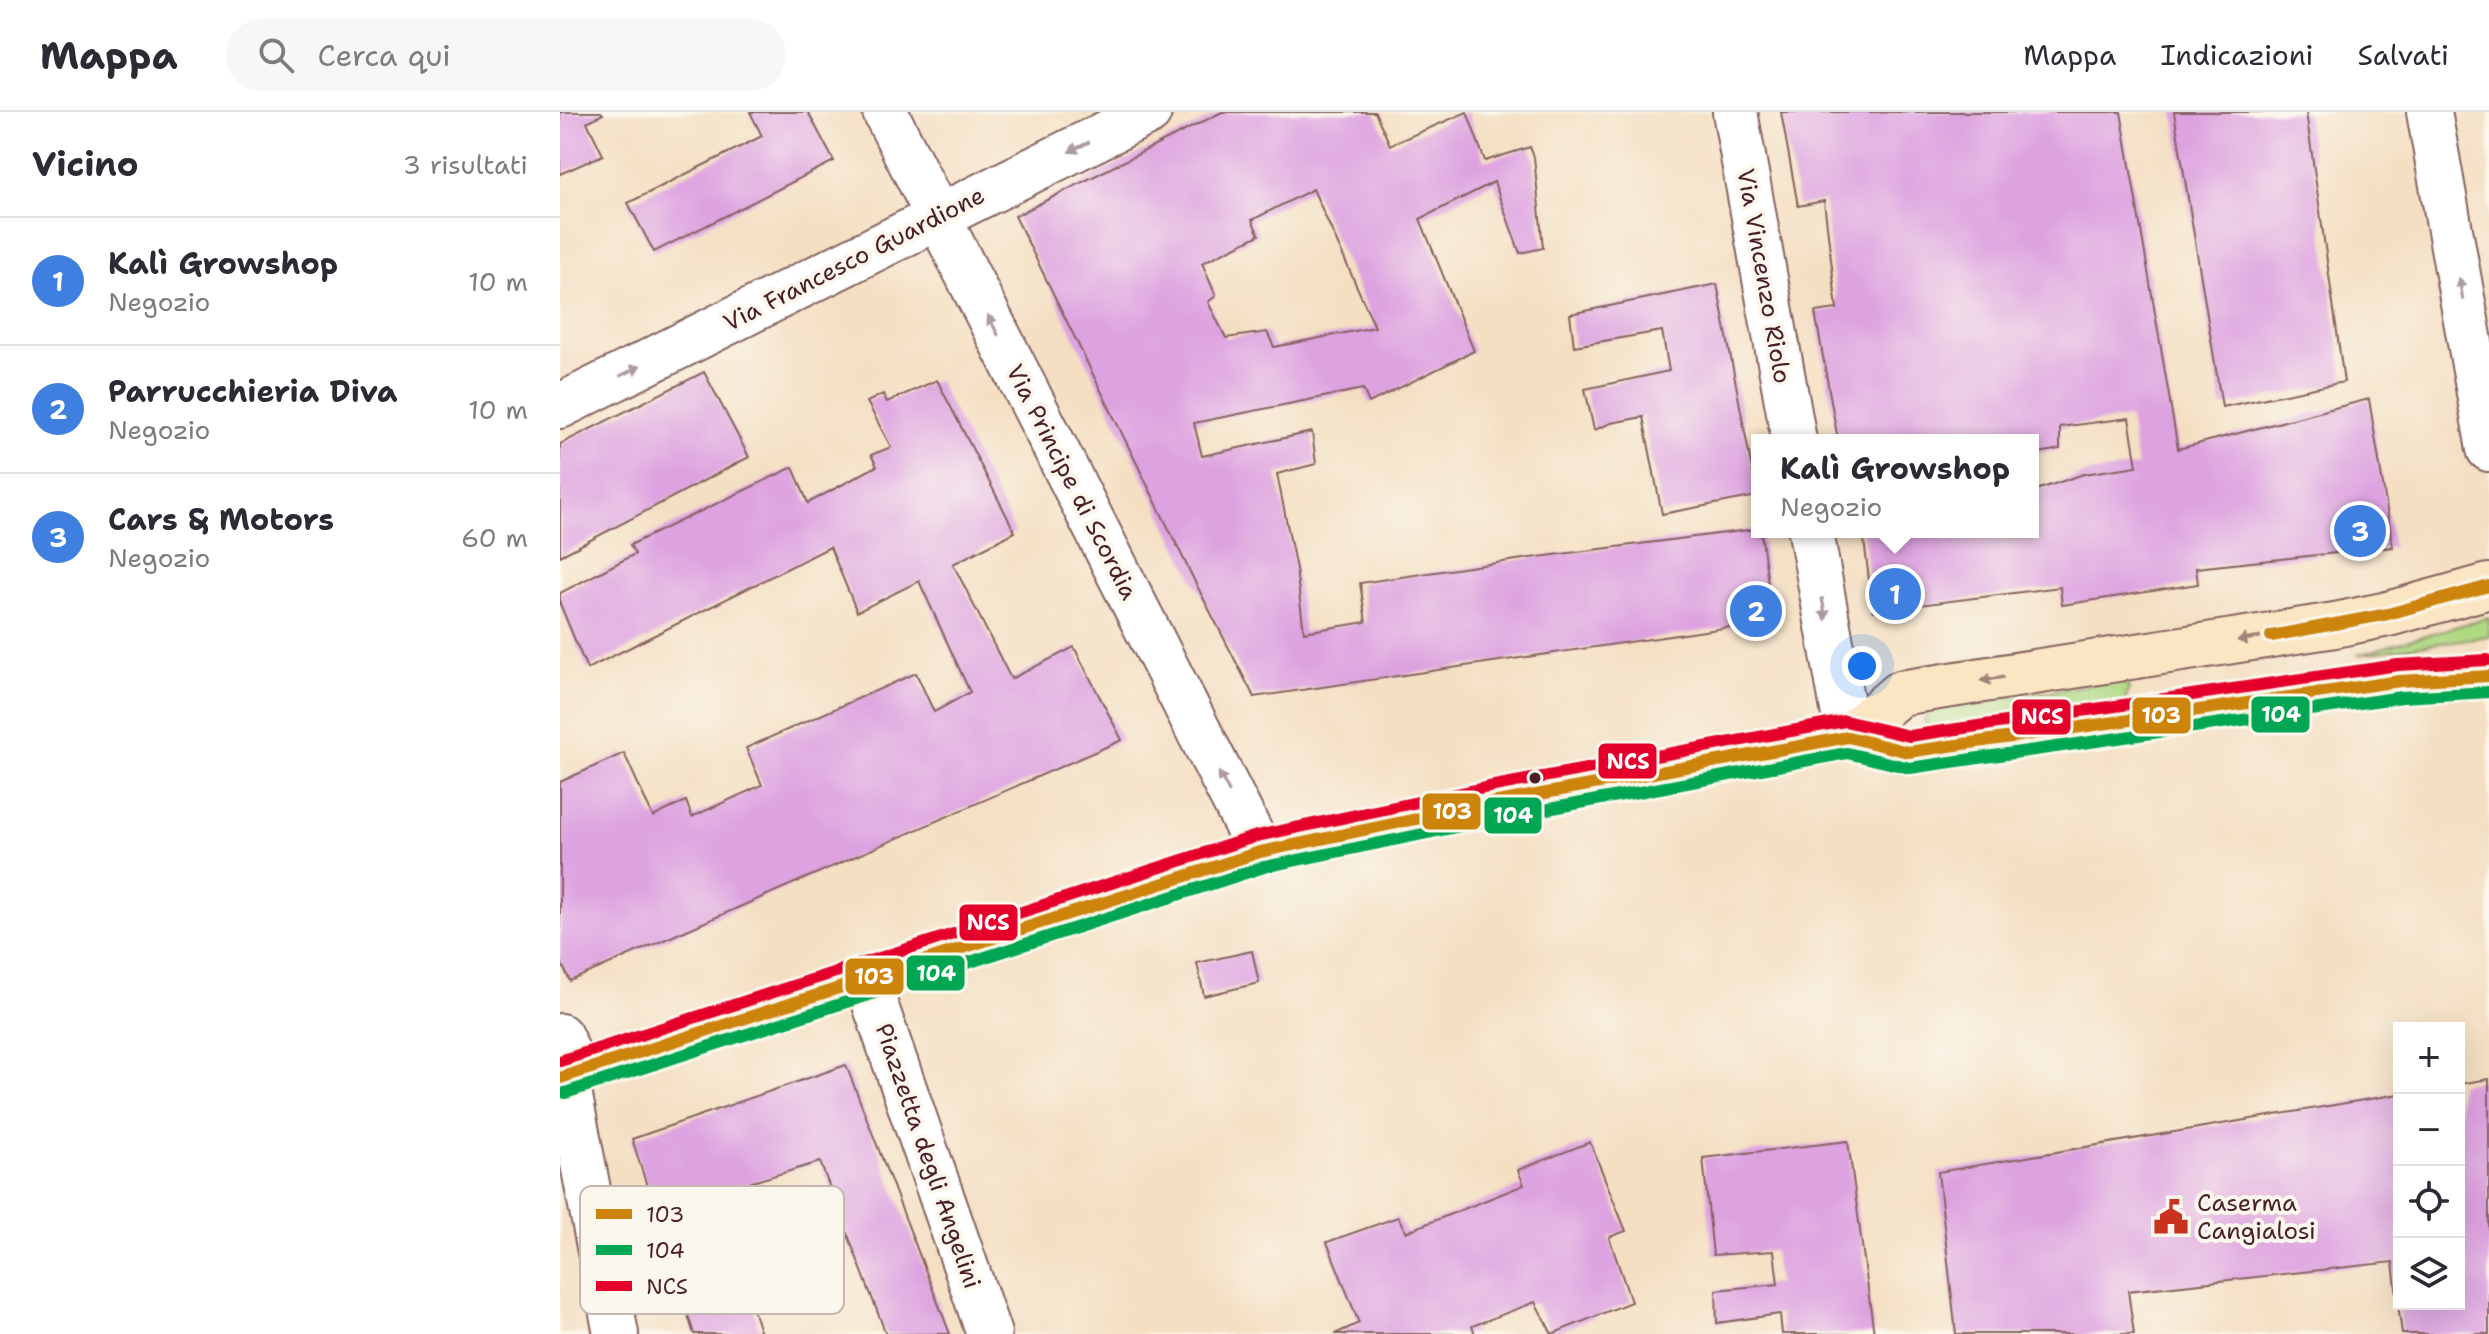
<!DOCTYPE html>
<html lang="it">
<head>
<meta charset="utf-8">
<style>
  body { margin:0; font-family:"Shantell Sans",sans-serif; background:#f7f7f7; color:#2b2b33 }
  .controls { position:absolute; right:24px; bottom:24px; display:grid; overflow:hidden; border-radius:0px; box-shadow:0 8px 32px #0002 }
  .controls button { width:72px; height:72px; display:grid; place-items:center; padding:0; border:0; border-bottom:2px solid #e1e1e2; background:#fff; color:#2b2b33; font:40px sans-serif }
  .you { position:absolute; left:1302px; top:554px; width:28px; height:28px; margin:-20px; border:6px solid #fff; border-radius:50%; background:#1a73e8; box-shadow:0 0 0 12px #1a73e833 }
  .badge { display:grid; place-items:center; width:52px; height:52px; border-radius:50%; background:#c8321e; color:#fff; font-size:26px; font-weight:700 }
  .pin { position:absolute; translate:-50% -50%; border:4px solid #fff; box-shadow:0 2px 8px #0006 }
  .popup { position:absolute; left:1191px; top:322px; width:288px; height:104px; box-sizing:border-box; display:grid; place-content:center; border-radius:0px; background:#fff; filter:drop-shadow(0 2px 6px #0005); font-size:26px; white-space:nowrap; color:#7c7c81 }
  .popup b { font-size:30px; color:#2b2b33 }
  .popup::after { content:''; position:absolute; left:50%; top:100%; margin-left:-16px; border:16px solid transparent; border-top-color:#fff }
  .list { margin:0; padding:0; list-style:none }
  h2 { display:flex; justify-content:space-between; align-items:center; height:104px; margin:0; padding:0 32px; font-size:34px }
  h2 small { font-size:26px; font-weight:400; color:#7c7c81 }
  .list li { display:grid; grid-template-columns:52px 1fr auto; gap:24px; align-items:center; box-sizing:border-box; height:128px; padding:0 32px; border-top:2px solid #e1e1e2 }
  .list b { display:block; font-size:30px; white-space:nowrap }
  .list p { margin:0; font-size:26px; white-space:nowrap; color:#7c7c81 }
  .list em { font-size:26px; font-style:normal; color:#7c7c81 }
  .icon { flex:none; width:44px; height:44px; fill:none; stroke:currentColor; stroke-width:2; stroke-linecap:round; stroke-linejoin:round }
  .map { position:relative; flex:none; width:1929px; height:1222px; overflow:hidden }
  header { display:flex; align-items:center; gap:48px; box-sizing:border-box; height:112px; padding:0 40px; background:#fff; border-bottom:2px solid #e1e1e2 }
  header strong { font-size:38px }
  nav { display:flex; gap:44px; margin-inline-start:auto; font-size:28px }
  .search { width:560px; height:72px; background:#f7f7f7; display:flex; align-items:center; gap:20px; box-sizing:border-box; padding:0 28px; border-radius:44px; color:#7c7c81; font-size:30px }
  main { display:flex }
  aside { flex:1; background:#fff }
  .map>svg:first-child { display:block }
</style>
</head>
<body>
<header>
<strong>Mappa</strong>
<div class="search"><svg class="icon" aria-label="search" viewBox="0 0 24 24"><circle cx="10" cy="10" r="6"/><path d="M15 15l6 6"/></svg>Cerca qui</div>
<nav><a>Mappa</a><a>Indicazioni</a><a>Salvati</a></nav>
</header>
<main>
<aside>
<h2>Vicino<small>3 risultati</small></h2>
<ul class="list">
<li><span class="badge" style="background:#3f7fe0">1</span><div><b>Kalì Growshop</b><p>Negozio</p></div><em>10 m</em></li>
<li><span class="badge" style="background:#3f7fe0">2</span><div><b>Parrucchieria Diva</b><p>Negozio</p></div><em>10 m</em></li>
<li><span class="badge" style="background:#3f7fe0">3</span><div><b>Cars &amp; Motors</b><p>Negozio</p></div><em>60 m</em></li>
</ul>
</aside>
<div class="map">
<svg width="1929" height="1222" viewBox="0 0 1929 1222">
  <rect width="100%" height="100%" fill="#fbf7ec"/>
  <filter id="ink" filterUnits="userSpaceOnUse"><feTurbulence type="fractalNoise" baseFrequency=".0125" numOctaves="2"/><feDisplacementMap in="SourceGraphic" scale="16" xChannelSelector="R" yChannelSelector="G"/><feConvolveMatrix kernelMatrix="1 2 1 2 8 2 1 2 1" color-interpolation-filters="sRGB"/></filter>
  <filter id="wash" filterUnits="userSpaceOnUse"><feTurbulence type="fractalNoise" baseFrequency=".006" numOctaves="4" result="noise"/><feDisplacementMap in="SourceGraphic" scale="32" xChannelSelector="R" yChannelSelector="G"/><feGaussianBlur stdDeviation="1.8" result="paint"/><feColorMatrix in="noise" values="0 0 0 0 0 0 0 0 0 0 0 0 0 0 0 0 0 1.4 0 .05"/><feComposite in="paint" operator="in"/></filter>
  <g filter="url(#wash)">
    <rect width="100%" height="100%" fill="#f4dfc3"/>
    <g fill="#b0d883" stroke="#7d7c57" stroke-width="2">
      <path d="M 1929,505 L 1929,524 L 1797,543 Z"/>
      <path d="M 1561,568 L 1569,576 L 1564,593 L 1371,617 L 1364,609 L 1369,598 Z"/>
    </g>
    <g id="blocks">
      <g fill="#dda2e0" fill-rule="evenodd">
        <path d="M 0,0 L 41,0 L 43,2 L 27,10 L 43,43 L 0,62 Z"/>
        <path d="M 190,0 L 248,0 L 274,49 L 94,140 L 68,91 L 202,24 Z"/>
        <path d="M 662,0 L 815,0 L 830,33 L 907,0 L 925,49 L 970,35 L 974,45 L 983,136 L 960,141 L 934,70 L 860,107 L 914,239 L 809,291 L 803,277 L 634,311 L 642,344 L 752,320 L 756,352 L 717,362 L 736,457 L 744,520 L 806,510 L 800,471 L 970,446 L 1197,417 L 1197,420 L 1201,420 L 1213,509 L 694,585 L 636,472 L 455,104 ZM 753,77 L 815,215 L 714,235 L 707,220 L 666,226 L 648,190 L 656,184 L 642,151 L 699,123 L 692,108 Z"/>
        <path d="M 1221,0 L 1561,0 L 1618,337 L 1809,287 L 1833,435 L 1636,456 L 1638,472 L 1502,493 L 1500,475 L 1313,499 L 1303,420 L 1473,420 L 1473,379 L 1524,362 L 1577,354 L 1569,306 L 1500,315 L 1500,337 L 1473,342 L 1473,328 L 1278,328 L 1255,200 L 1277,197 L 1264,89 L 1238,94 Z"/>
        <path d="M 1614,0 L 1746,0 L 1784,270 L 1662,295 Z"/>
        <path d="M 1157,172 L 1197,384 L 1102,402 L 1083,305 L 1051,311 L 1034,318 L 1025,277 L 1109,259 L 1102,219 L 1014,234 L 1010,202 Z"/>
        <path d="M 144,260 L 189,345 L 0,444 L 0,332 Z"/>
        <path d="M 377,268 L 455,420 L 393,452 L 451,567 L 514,535 L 562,628 L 10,869 L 0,848 L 0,670 L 64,641 L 93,705 L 126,689 L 132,705 L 202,673 L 186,636 L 356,561 L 374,600 L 410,580 L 359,469 L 297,500 L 270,435 L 27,557 L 0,492 L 0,481 L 75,442 L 70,433 L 233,355 L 248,391 L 317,354 L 311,343 L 331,335 L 307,290 L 323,282 L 327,290 Z"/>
        <path d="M 692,839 L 699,871 L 644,884 L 637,851 Z"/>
        <path d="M 286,953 L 390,1222 L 326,1222 L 260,1050 L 155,1081 L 201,1222 L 134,1222 L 72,1027 Z"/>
        <path d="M 1929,967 L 1929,1222 L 1842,1222 L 1838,1192 L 1899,1192 L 1899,972 Z"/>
        <path d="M 1839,982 L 1839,1184 L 1837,1184 L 1833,1150 L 1568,1179 L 1574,1222 L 1396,1222 L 1378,1060 Z"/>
        <path d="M 1288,1029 L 1314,1222 L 1222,1222 L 1220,1202 L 1157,1211 L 1156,1178 L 1218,1172 L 1214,1139 L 1153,1143 L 1143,1046 Z"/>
        <path d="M 1030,1030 L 1066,1119 L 1049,1125 L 1071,1190 L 992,1222 L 975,1190 L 912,1214 L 915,1222 L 775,1222 L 799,1211 L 767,1130 L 838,1105 L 846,1120 L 964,1073 L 958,1058 Z"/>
      </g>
    </g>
  </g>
  <g filter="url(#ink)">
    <use href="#blocks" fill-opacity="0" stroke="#866260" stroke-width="2"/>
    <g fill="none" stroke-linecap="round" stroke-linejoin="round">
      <g stroke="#866260" stroke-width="48">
        <g id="street">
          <path d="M 325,0 L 700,740"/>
          <path d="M 1175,0 L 1234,328"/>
          <path d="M 1869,0 L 1929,337"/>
          <path d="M 0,294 L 589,0"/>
          <path d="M 1251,420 L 1288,625"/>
          <path d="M 306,866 L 429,1222"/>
          <path d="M 0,924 L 17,960"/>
          <path d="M 6,964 L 56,1222"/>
        </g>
      </g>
      <g stroke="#866260" stroke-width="48">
        <g id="secondary">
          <path d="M 1288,625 L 1340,581 L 1775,513 L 1828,502 L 1929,474"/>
          <path d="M 0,966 L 700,740 L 932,691 L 1288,625 L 1348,640 L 1840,569 L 1929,564"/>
        </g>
      </g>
      <use href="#street" stroke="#fff" stroke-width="44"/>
      <use href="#secondary" stroke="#fbe6c4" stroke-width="44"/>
      <g stroke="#fbf7ec" stroke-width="18">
        <g id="bus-1">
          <path d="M 1711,524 L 1828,502 L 1929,474"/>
          <path d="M 0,966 L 700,740 L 932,691 L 1288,625 L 1348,640 L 1840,569 L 1929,564"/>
        </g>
      </g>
      <g stroke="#fbf7ec" stroke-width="18">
        <path id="bus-2" d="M 5,981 L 704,755 L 935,707 L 1287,641 L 1350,656 L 1842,585 L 1929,580"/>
      </g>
      <g stroke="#fbf7ec" stroke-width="18">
        <path id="bus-3" d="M 0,949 L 697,724 L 929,675 L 1285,609 L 1349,624 L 1838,553 L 1928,548"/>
      </g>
      <use href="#bus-1" stroke="#cc840b" stroke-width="12"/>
      <use href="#bus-2" stroke="#00a651" stroke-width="12"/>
      <use href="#bus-3" stroke="#e4002b" stroke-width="12"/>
    </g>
    <defs><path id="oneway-solid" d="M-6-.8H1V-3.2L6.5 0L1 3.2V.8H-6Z" transform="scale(2)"/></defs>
    <g fill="#ae9aa0">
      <use href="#oneway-solid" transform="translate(519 35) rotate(154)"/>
      <use href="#oneway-solid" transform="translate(1901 177) rotate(-100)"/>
      <use href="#oneway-solid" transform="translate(433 213) rotate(-117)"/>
      <use href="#oneway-solid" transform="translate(70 259) rotate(-27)"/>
      <use href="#oneway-solid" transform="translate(1264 497) rotate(80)"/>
      <use href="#oneway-solid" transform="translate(664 670) rotate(-117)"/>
    </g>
    <g fill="#a28278">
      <use href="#oneway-solid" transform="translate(1689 527) rotate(171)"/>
      <use href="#oneway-solid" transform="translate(1432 567) rotate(171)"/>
    </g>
  </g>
  <defs>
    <g id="civic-bare" transform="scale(2.76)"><path d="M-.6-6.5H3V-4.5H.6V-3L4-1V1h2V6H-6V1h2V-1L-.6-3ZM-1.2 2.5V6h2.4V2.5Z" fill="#c8321e" stroke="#fbf7ec" stroke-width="2.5" paint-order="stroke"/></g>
  </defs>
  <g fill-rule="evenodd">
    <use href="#civic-bare" x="1611" y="1105"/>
  </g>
  <circle fill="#4a1f2b" stroke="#fbf7ec" stroke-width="3" cx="975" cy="666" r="7"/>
  <g text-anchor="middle" stroke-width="8" stroke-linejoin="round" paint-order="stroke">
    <g font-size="24" fill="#4a1f2b" stroke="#fbf7ec">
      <text transform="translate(294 147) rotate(-27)" y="8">Via Francesco Guardione</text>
      <text transform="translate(1204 164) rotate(80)" y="8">Via Vincenzo Riolo</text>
      <text transform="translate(512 370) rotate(63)" y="8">Via Principe di Scordia</text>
      <text transform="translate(368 1044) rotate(71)" y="8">Piazzetta degli Angelini</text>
    </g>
    <g font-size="24" fill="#4a1f2b" stroke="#fbf7ec" text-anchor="start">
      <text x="1637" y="1099">Caserma<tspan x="1637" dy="28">Cangialosi</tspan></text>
    </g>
  </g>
  <rect x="20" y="1074" width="264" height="128" rx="12" fill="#fbf7ec" stroke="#c6b6b2" stroke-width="2"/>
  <rect x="36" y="1097" width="36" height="10" fill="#cc840b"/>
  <rect x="36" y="1133" width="36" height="10" fill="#00a651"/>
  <rect x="36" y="1169" width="36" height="10" fill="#e4002b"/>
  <g font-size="22" fill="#4a1f2b">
    <text x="86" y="1110">103</text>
    <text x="86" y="1146">104</text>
    <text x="86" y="1182">NCS</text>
  </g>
  <g stroke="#fbf7ec" stroke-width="3">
    <rect x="1690" y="583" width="61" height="39" rx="8" fill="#00a651"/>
    <rect x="1571" y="584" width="61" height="39" rx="8" fill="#cc840b"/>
    <rect x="1451" y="586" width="61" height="38" rx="8" fill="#e4002b"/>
    <rect x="1037" y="630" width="61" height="38" rx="8" fill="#e4002b"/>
    <rect x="861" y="680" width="61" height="39" rx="8" fill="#cc840b"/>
    <rect x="923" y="684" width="60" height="39" rx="8" fill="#00a651"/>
    <rect x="398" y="791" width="61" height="39" rx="8" fill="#e4002b"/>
    <rect x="345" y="842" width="61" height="38" rx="8" fill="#00a651"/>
    <rect x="284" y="845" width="61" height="39" rx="8" fill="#cc840b"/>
  </g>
  <g font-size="22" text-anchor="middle" font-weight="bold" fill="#fff">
    <text x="1721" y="610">104</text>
    <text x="1601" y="611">103</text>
    <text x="1482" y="612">NCS</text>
    <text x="1068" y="657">NCS</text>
    <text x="892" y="707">103</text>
    <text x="953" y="711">104</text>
    <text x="428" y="818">NCS</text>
    <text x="376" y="869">104</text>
    <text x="314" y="872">103</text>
  </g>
</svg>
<div class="controls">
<button>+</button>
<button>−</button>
<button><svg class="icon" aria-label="locate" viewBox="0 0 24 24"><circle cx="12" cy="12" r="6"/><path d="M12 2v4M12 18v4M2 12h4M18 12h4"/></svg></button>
<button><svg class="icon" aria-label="layers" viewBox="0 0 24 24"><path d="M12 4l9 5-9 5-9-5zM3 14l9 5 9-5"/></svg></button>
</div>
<div class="you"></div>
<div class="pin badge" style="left:1335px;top:482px;background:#3f7fe0">1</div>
<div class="popup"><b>Kalì Growshop</b>Negozio</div>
<div class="pin badge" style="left:1196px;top:499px;background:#3f7fe0">2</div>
<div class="pin badge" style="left:1800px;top:419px;background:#3f7fe0">3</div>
</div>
</main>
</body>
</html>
